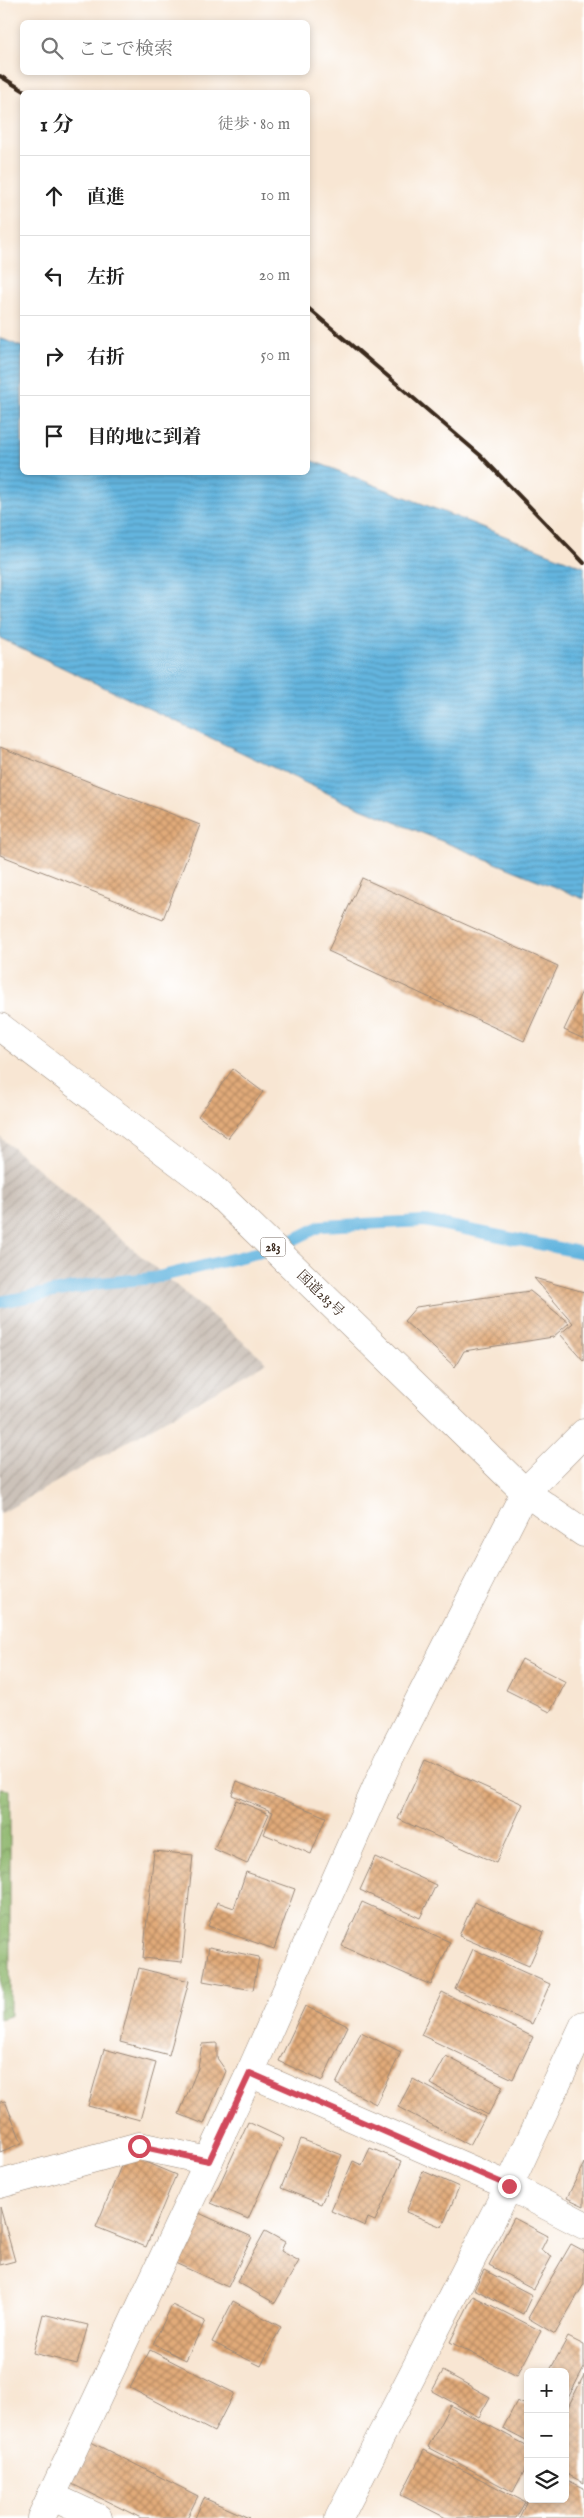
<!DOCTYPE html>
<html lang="ja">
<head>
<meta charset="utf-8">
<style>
  body { margin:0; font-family:"IM FELL English","Noto Serif JP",serif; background:#f6f6f6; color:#222 }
  .controls { position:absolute; right:15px; bottom:15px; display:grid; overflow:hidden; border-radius:8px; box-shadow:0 2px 8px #0003 }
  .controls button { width:45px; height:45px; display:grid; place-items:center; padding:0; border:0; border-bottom:1px solid #e0e0e0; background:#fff; color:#222; font:25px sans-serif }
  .stop { position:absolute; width:15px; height:15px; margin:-11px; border:4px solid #d1495b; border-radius:50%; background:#fff }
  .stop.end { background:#d1495b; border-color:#fff; box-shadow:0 1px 5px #0008 }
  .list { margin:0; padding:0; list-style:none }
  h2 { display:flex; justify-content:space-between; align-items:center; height:65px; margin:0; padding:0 20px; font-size:21px }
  h2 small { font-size:16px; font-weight:400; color:#767676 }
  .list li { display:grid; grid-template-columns:32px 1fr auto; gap:15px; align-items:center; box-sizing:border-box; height:80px; padding:0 20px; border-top:1px solid #e0e0e0 }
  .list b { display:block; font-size:19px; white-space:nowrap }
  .list em { font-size:16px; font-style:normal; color:#767676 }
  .icon { flex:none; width:28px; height:28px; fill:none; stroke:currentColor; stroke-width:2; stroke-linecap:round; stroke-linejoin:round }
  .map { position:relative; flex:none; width:584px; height:2518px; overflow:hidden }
  .search { position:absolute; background:#fff; box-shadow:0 2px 8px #0003; left:20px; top:20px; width:290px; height:55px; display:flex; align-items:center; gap:12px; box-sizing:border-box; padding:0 18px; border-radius:8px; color:#767676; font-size:19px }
  .panel { position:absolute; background:#fff; box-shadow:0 2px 8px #0003; left:20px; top:90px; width:290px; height:385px; border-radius:8px }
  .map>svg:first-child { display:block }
</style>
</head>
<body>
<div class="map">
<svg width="584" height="2518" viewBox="0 0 584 2518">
  <defs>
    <pattern id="industrial-furrows" width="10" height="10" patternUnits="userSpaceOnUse" patternTransform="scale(1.25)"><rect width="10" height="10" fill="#ccc2b9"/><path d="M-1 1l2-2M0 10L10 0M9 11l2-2" fill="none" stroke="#b0a79f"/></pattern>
    <pattern id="forest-crowns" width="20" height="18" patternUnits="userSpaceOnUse" patternTransform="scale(1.25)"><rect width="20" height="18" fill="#8db66c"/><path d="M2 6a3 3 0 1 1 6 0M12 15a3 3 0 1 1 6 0" fill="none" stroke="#749458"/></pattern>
    <pattern id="water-rules" width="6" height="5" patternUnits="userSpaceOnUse" patternTransform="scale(1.25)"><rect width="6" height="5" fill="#63b5df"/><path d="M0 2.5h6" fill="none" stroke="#5393b4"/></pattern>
    <pattern id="building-cross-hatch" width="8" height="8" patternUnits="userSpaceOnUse" patternTransform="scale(1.25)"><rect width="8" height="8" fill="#e1aa79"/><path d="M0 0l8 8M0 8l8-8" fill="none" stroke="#b88b63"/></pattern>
  </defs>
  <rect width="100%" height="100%" fill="#fff"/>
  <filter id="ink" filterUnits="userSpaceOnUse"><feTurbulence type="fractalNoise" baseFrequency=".02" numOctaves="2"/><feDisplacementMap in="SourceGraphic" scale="10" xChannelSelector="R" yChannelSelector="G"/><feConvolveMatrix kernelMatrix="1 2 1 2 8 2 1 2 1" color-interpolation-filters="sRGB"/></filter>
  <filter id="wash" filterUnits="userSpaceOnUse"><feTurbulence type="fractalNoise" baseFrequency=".0096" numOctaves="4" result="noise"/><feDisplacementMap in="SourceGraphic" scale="20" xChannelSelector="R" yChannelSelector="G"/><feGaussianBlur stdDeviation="1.12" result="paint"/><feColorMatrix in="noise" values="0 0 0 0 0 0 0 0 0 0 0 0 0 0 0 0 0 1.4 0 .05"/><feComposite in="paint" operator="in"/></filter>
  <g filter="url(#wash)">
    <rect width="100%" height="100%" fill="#f8e6d3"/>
    <path fill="url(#industrial-furrows)" d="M 0,1137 L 267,1362 L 0,1514 Z"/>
    <path fill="url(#forest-crowns)" stroke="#647045" d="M 0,1789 L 10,1790 L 10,2016 L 0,2019 Z"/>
    <path fill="url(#water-rules)" stroke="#4f707e" d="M 0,338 L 22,347 L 22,472 L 308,472 L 308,459 L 584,567 L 584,899 L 346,802 L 0,638 Z"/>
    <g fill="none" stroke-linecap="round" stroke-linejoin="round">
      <path stroke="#63b5df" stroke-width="12" d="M 0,1302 L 101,1283 L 154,1278 L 277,1248 L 321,1226 L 425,1221 L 584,1253"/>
    </g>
    <g id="blocks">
      <g fill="url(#building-cross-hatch)">
        <path d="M 0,747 L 200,825 L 163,919 L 0,855 Z"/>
        <path d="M 362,878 L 558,966 L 524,1041 L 328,951 Z"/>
        <path d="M 584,987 L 584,1039 L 564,1030 Z"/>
        <path d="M 233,1069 L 263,1092 L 228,1138 L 198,1116 Z"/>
        <path d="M 534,1278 L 584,1292 L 584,1361 L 560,1334 L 573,1323 Z"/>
        <path d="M 530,1291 L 569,1323 L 553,1337 L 464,1351 L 455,1367 L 404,1321 L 416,1307 Z"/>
        <path d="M 522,1659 L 566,1682 L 550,1712 L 506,1690 Z"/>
        <path d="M 425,1760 L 523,1804 L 496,1863 L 398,1819 Z"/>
        <path d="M 237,1781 L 326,1817 L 311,1854 L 264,1834 L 273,1812 L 232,1795 Z"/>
        <path d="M 236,1800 L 269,1814 L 247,1864 L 214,1849 Z"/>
        <path d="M 154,1851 L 193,1855 L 182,1962 L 143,1958 Z"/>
        <path d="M 375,1857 L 436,1885 L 420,1918 L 360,1890 Z"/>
        <path d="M 246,1872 L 295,1889 L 274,1949 L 208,1926 L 217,1902 L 234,1908 Z"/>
        <path d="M 362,1902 L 450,1942 L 431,1985 L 342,1946 Z"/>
        <path d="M 474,1902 L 544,1932 L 529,1966 L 459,1936 Z"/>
        <path d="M 209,1947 L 259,1957 L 253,1990 L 203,1981 Z"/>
        <path d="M 473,1949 L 550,1984 L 532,2024 L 455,1989 Z"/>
        <path d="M 139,1968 L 189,1981 L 169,2055 L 120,2042 Z"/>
        <path d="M 442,1992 L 533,2037 L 513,2079 L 421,2035 Z"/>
        <path d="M 305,2006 L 348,2026 L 322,2081 L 279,2061 Z"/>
        <path d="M 361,2032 L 401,2052 L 376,2104 L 336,2084 Z"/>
        <path d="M 217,2043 L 217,2058 L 226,2071 L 204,2124 L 179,2114 L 198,2068 L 202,2044 Z"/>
        <path d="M 104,2049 L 156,2063 L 140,2120 L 88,2106 Z"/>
        <path d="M 446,2056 L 503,2086 L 488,2115 L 431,2084 Z"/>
        <path d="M 413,2079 L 485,2117 L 470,2145 L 398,2107 Z"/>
        <path d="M 5,2101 L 22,2143 L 0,2152 L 0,2102 Z"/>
        <path d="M 248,2122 L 284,2139 L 248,2219 L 211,2203 Z"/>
        <path d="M 301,2139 L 342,2155 L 321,2204 L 281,2188 Z"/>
        <path d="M 370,2148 L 402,2161 L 375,2221 L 368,2218 L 365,2226 L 331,2211 L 353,2161 L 362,2165 Z"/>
        <path d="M 126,2154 L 176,2175 L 146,2247 L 96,2227 Z"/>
        <path d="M 584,2163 L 584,2206 L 567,2198 Z"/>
        <path d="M 423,2171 L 459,2187 L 442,2227 L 406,2212 Z"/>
        <path d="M 0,2207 L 15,2261 L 0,2265 Z"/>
        <path d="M 199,2213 L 252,2237 L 228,2287 L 175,2263 Z"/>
        <path d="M 514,2218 L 548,2236 L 541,2250 L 552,2256 L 534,2289 L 489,2265 Z"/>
        <path d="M 265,2231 L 285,2242 L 281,2251 L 299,2261 L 275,2303 L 237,2282 Z"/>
        <path d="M 571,2244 L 584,2251 L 584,2284 L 555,2334 L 528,2318 Z"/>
        <path d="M 484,2270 L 532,2295 L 523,2314 L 474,2289 Z"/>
        <path d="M 473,2296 L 541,2331 L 517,2376 L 450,2342 Z"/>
        <path d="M 233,2301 L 281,2327 L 261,2366 L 212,2342 Z"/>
        <path d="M 172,2305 L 205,2321 L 186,2360 L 153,2344 Z"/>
        <path d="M 43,2314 L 88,2325 L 77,2364 L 33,2353 Z"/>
        <path d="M 568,2337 L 584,2345 L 584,2367 L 565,2404 L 565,2372 L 549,2372 Z"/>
        <path d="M 150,2350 L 234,2393 L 214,2432 L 130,2388 Z"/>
        <path d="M 443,2371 L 490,2397 L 479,2417 L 432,2391 Z"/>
        <path d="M 584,2375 L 584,2483 L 565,2473 L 565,2413 Z"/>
        <path d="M 517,2401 L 528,2406 L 528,2441 L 503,2428 Z"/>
        <path d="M 450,2405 L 528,2446 L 528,2464 L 513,2492 L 428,2447 Z"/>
        <path d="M 91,2442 L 198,2496 L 187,2518 L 141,2518 L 70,2483 Z"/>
        <path d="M 424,2450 L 525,2502 L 516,2518 L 446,2518 L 401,2495 Z"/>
        <path d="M 565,2479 L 584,2488 L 584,2518 L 519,2518 L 528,2499 L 565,2499 Z"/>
        <path d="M 204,2498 L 249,2518 L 195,2518 Z"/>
      </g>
    </g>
  </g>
  <g filter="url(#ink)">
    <use href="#blocks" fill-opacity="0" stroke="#9a8878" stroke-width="1"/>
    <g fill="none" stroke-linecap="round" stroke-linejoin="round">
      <g stroke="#9a8878" stroke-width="29">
        <g id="minor">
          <path d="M 250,2073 L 509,2186 L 584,2225"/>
          <path d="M 0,2184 L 139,2146 L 209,2161"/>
          <path d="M 51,2496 L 98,2518"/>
          <path d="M 41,2518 L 250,2073 L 389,1759 L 525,1492 L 584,1433"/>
          <path d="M 339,2518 L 509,2186 L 584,2025"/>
        </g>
      </g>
      <g stroke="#9a8878" stroke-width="29">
        <path id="highway" d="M 0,1027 L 210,1186 L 525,1492 L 584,1533"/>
      </g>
      <use href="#minor" stroke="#fff" stroke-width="28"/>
      <use href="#highway" stroke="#fff" stroke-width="28"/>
      <g stroke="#3b2a1e" stroke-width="4">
        <path d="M 0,76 L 26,92"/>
        <path d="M 308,308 L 480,455 L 584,563"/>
      </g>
    </g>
  </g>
  <g fill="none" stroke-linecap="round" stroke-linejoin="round" filter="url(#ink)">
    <path stroke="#d1495b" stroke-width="6" d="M 139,2146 L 209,2161 L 250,2073 L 509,2186"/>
  </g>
  <g text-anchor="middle" stroke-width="5" stroke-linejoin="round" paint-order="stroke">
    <rect fill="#fff" stroke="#766a62" stroke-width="1" x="260.5" y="1237.5" width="25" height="19" rx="4"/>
    <g font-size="12" font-weight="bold" fill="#3b2a1e">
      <text x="273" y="1251">283</text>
    </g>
    <g font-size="14" fill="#3b2a1e" stroke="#fff">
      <text transform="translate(321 1293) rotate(44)" y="5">国道283号</text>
    </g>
  </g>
</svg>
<div class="controls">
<button>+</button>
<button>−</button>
<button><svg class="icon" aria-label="layers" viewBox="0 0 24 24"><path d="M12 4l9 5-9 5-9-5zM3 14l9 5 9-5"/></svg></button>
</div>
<div class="stop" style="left:139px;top:2146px"></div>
<div class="stop end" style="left:509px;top:2186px"></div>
<div class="search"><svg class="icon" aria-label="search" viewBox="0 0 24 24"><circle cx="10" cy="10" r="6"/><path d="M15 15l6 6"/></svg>ここで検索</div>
<section class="panel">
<h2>1 分<small>徒歩 · 80 m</small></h2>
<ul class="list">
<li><svg class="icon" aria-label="ahead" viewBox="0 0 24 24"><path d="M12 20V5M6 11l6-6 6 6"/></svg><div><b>直進</b></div><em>10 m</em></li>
<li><svg class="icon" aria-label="left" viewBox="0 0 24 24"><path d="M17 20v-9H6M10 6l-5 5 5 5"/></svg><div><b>左折</b></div><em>20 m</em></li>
<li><svg class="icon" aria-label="right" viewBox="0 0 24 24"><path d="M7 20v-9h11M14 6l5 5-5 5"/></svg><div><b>右折</b></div><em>50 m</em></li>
<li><svg class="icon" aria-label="arrive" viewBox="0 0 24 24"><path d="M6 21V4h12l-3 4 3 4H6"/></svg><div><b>目的地に到着</b></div></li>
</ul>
</section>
</div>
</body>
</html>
